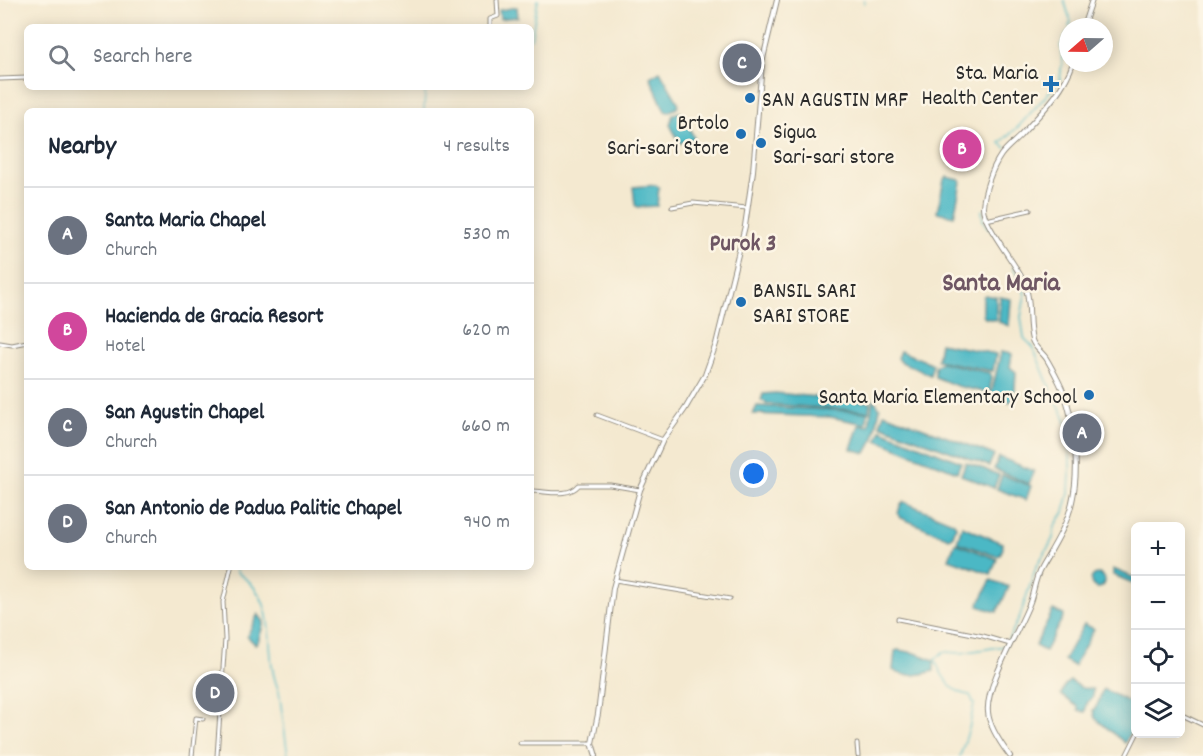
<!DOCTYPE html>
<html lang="en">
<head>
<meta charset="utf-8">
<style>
  body { margin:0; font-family:Dekko,sans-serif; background:#f6f6f7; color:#1f2937 }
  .controls { position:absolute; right:18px; bottom:18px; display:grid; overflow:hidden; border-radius:9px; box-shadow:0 3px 15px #0003 }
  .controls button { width:54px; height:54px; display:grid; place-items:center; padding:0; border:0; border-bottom:2px solid #e0e1e3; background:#fff; color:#1f2937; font:30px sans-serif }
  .compass { position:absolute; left:1059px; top:18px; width:54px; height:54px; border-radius:50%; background:#fff; box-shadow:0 3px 15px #0003; rotate:250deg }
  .you { position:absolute; left:754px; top:474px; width:21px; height:21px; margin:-15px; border:4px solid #fff; border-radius:50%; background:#1a73e8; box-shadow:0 0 0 9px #1a73e833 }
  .badge { display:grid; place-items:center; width:39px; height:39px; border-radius:50%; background:#1f6fb2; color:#fff; font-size:20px; font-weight:700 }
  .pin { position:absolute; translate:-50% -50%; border:3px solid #fff; box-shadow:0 2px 6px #0006 }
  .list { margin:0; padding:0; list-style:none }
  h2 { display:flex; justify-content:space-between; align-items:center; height:78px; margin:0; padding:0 24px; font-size:26px }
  h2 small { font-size:20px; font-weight:400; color:#747a83 }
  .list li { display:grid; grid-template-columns:39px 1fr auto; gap:18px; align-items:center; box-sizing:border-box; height:96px; padding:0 24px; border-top:2px solid #e0e1e3 }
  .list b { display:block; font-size:22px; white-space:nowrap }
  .list p { margin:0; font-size:20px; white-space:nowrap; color:#747a83 }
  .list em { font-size:20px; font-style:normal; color:#747a83 }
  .icon { flex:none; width:33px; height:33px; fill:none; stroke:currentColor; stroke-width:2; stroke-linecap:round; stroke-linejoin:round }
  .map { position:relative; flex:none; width:1203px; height:756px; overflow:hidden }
  .search { position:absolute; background:#fff; box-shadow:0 3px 15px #0003; left:24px; top:24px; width:510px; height:66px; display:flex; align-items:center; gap:15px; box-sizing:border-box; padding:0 21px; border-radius:9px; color:#747a83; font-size:22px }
  .panel { position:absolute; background:#fff; box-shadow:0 3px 15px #0003; left:24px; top:108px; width:510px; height:462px; border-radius:9px }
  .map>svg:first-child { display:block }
</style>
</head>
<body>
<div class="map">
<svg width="1203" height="756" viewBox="0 0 1203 756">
  <rect width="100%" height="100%" fill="#fcf5e5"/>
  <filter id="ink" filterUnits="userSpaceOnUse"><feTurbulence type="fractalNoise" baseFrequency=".0167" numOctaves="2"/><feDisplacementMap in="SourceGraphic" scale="12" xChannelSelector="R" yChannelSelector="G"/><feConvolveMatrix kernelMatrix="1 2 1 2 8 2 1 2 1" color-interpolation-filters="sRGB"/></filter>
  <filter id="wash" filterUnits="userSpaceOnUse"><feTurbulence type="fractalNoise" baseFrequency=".008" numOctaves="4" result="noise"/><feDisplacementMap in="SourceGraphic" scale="24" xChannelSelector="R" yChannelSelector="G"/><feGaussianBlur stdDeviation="1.35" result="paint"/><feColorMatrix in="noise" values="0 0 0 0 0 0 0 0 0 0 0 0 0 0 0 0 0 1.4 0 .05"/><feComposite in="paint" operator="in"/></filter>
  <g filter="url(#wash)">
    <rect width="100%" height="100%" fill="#f4e9d0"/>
    <g fill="#4bb8c5" stroke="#3b7278" stroke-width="1.5">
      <path d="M 517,7 L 518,17 L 500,19 L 499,10 Z"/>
      <path d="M 660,71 L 679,104 L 677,108 L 668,112 L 665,111 L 650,77 Z"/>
      <path d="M 680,112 L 683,114 L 694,138 L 680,143 L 670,125 L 673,114 Z"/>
      <path d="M 947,177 L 960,180 L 961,182 L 954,216 L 937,212 L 944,180 Z"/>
      <path d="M 656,185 L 659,187 L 657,206 L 637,207 L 635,205 L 633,187 Z"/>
      <path d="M 985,295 L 996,297 L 996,320 L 985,318 L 983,315 L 983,297 Z"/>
      <path d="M 1000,297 L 1011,299 L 1009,326 L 999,322 Z"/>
      <path d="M 940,343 L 996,354 L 993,371 L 937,360 Z"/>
      <path d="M 900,351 L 933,364 L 930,375 L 899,361 L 897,358 Z"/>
      <path d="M 1001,352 L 1012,354 L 1010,367 L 1016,372 L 1015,389 L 1011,402 L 991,395 Z"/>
      <path d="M 941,362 L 990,373 L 992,377 L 989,393 L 957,386 L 935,377 L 935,367 Z"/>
      <path d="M 775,393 L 870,402 L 869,411 L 766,404 L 766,402 L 761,401 L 763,394 Z"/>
      <path d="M 873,399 L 880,408 L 874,438 L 866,453 L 851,449 L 859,425 L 869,426 Z"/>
      <path d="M 757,406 L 868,412 L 866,424 L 830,417 L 753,414 Z"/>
      <path d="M 884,413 L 994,455 L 989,466 L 880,425 Z"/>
      <path d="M 881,430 L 961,462 L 957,472 L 877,440 Z"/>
      <path d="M 999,457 L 1034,471 L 1029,484 L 994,469 Z"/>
      <path d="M 966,462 L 999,475 L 994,488 L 961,475 Z"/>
      <path d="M 1002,475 L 1031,486 L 1026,500 L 997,489 Z"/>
      <path d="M 904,502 L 953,522 L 956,526 L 953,535 L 949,538 L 901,518 L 898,514 L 900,506 Z"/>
      <path d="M 962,526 L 1002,543 L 1003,548 L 1000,555 L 996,556 L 957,542 Z"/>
      <path d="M 955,543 L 997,559 L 991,574 L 949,559 Z"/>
      <path d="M 1113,569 L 1135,578 L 1135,584 L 1113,575 Z"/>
      <circle cx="1098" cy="581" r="7"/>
      <path d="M 991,580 L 1009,587 L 997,612 L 978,606 Z"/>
      <path d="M 1053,610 L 1064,615 L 1045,651 L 1035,646 Z"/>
      <path d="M 258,614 L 264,622 L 258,642 L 255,644 L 247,636 Z"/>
      <path d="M 1084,624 L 1094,629 L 1074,666 L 1064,660 Z"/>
      <path d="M 898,650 L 915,653 L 934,660 L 934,671 C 922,674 905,679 893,670 L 895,651 Z"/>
      <path d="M 1070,681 L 1082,688 L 1093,689 L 1093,697 L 1087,703 L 1085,712 L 1078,710 L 1078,707 L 1061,695 L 1065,685 Z"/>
      <path d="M 1103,689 L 1135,705 L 1135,722 L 1125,743 L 1095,718 L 1093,711 C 1100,704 1099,697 1103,689 Z"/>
    </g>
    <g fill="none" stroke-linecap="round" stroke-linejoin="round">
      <g stroke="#4bb8c5" stroke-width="1.5">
        <path d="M 1064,0 L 1071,22 L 1069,27"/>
        <path d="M 864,3 L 864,0"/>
        <path d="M 531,39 L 538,0"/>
        <path d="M 424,111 L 425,91 L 436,87"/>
        <path d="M 1006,148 L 1000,143 L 1019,126 L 1060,80 L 1062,61 L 1061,45 L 1068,31"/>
        <path d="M 982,210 L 983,221 L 990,230"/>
        <path d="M 237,567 L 236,572 C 285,602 260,649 279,691 L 288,756"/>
        <path d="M 960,756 L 969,729 L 974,704 L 970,695 C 952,694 941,675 935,660 L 943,652 L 961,653 L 1005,646 L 1020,616 L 1036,567 L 1049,546 L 1053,538 L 1055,526 L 1064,512 L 1069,493 L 1070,471 L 1069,431 L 1062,411 L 1055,400 L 1033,347 L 1024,338 L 1021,317 L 1025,295 L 1022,283 L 1013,267"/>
      </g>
    </g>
  </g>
  <g filter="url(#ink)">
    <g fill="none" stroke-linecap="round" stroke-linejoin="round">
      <g stroke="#908a7e" stroke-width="5">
        <g id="minor">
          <path d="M 490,27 L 490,19 L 498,16 L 497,0"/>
          <path d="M 0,79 L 27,78"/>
          <path d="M 672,207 L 693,203 L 747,208"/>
          <path d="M 986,220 L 1030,210"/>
          <path d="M 0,343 L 12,345 L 27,342"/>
          <path d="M 597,415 L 663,440"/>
          <path d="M 531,493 L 532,491 C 547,491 568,498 579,485 L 610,485 L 640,490"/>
          <path d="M 615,580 L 730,599"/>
          <path d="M 898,619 L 983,636 L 1010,644"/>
          <path d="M 1180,714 L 1203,725"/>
          <path d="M 520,743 L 592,743"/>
          <path d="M 857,744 L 858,756"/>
          <path d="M 192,756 L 196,718 L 203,719"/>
          <path d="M 217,756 L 225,639 L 223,602 L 231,567"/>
          <path d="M 1126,756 L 1137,734"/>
        </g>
      </g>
      <g stroke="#908a7e" stroke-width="6">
        <g id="tertiary">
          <path d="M 1083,27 L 1092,0"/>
          <path d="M 596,756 L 592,743 L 598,714 L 613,588 L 640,490 L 663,440 L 685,409 L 705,375 L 716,344 L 745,226 L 753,171 L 762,63 L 777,0"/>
          <path d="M 1010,756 C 1001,744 989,727 988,712 C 985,686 1020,629 1030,602 C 1034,591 1035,578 1041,568 C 1053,547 1067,526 1072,502 C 1080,468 1075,414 1059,382 C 1055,374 1051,366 1046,358 C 1042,352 1034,347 1032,340 C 1027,321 1032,301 1024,282 C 1015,262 983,225 983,207 C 984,191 992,168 1001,155 C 1006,148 1014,142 1020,136 C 1040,114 1064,91 1073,63"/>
        </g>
      </g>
      <use href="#minor" stroke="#fff" stroke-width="3"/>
      <use href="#tertiary" stroke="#fff" stroke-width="4"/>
    </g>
  </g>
  <g fill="#1f6fb2" stroke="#fcf5e5" stroke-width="2">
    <path d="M1048 75h6v6h6v6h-6v6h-6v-6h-6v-6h6z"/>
    <circle cx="750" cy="98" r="6"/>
    <circle cx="741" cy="134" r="6"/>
    <circle cx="761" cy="143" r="6"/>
    <circle cx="741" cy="302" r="6"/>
    <circle cx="1089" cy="395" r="6"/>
  </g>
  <g text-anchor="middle" stroke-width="5" stroke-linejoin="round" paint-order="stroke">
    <g font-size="22" fill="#2b2b2b" stroke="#fcf5e5" text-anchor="end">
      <text x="1038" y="79">Sta. Maria<tspan x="1038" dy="25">Health Center</tspan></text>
      <text x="762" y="106" text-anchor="start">SAN AGUSTIN MRF</text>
      <text x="729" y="129">Brtolo<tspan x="729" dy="25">Sari-sari Store</tspan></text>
      <text x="773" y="138" text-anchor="start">Sigua<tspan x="773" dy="25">Sari-sari store</tspan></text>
      <text x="753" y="297" text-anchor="start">BANSIL SARI<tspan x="753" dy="25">SARI STORE</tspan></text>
      <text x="1077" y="403">Santa Maria Elementary School</text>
    </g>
    <g font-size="24" font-weight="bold" fill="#6e5663" stroke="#fcf5e5">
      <text x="743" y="250">Purok 3</text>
    </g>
    <g font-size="26" font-weight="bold" fill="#6e5663" stroke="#fcf5e5">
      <text x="1001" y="290">Santa Maria</text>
    </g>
  </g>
</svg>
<div class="controls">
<button>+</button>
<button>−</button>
<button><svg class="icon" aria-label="locate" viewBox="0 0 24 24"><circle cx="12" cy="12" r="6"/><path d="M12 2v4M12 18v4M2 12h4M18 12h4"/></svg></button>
<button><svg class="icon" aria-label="layers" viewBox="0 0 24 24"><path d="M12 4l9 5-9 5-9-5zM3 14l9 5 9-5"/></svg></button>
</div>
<svg class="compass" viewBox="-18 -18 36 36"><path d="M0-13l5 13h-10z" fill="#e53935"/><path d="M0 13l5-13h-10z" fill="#747a83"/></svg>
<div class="you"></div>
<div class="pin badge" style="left:1082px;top:433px;background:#6b7280">A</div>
<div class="pin badge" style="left:962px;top:149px;background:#d1479c">B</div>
<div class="pin badge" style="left:742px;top:63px;background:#6b7280">C</div>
<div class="pin badge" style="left:215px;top:693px;background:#6b7280">D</div>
<div class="search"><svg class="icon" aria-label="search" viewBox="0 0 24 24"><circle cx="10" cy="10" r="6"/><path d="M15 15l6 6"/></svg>Search here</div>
<section class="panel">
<h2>Nearby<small>4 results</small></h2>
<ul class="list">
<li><span class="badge" style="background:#6b7280">A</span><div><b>Santa Maria Chapel</b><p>Church</p></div><em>530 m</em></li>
<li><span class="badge" style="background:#d1479c">B</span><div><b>Hacienda de Gracia Resort</b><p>Hotel</p></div><em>620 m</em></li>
<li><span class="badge" style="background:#6b7280">C</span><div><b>San Agustin Chapel</b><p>Church</p></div><em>660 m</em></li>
<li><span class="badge" style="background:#6b7280">D</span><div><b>San Antonio de Padua Palitic Chapel</b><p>Church</p></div><em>940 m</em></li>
</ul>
</section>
</div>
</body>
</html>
